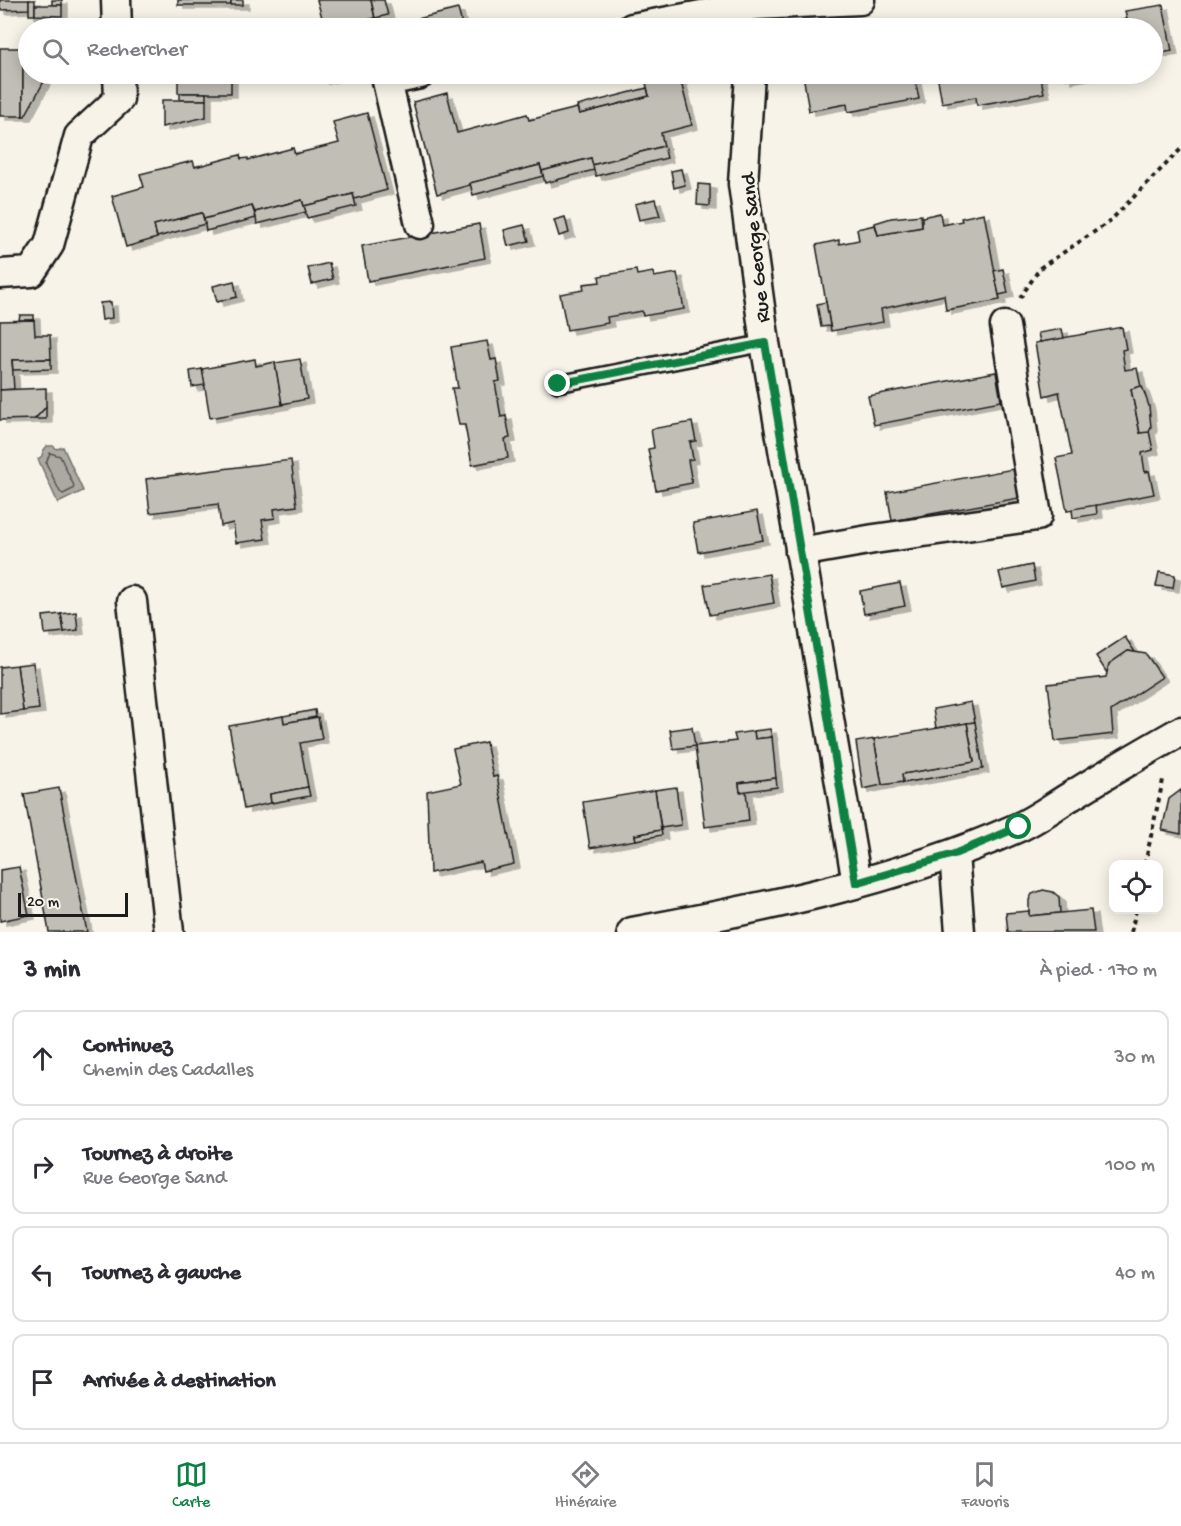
<!DOCTYPE html>
<html lang="fr">
<head>
<meta charset="utf-8">
<style>
  body { margin:0; font-family:"Gochi Hand",sans-serif; background:#f2f2f3; color:#2b2b33 }
  .controls { position:absolute; right:18px; bottom:18px; display:grid; overflow:hidden; border-radius:12px; box-shadow:0 3px 15px #0003 }
  .controls button { width:54px; height:54px; display:grid; place-items:center; padding:0; border:0; border-bottom:2px solid #e1e1e2; background:#fff; color:#2b2b33; font:30px sans-serif }
  .scale { position:absolute; left:18px; bottom:15px; width:110px; box-sizing:border-box; padding-left:6px; border:3px solid #1c1c1c; border-top:0; font-size:16px; line-height:21px; white-space:nowrap; color:#1c1c1c; -webkit-text-stroke:4px #f7f3e8; paint-order:stroke }
  .stop { position:absolute; width:18px; height:18px; margin:-14px; border:4px solid #0b8043; border-radius:50%; background:#fff }
  .stop.end { background:#0b8043; border-color:#fff; box-shadow:0 2px 6px #0008 }
  .list { margin:0; padding:0; list-style:none }
  h2 { display:flex; justify-content:space-between; align-items:center; height:78px; margin:0; padding:0 24px; font-size:26px }
  h2 small { font-size:20px; font-weight:400; color:#7c7c81 }
  .list li { display:grid; grid-template-columns:39px 1fr auto; gap:18px; align-items:center; box-sizing:border-box; height:96px; margin:0 12px 12px; padding:0 12px; border:2px solid #e1e1e2; border-radius:12px }
  .list b { display:block; font-size:22px; white-space:nowrap }
  .list p { margin:0; font-size:20px; white-space:nowrap; color:#7c7c81 }
  .list em { font-size:20px; font-style:normal; color:#7c7c81 }
  .icon { flex:none; width:33px; height:33px; fill:none; stroke:currentColor; stroke-width:2; stroke-linecap:round; stroke-linejoin:round }
  .map { position:relative; flex:none; width:1181px; height:932px; overflow:hidden }
  .search { position:absolute; background:#fff; box-shadow:0 3px 15px #0003; left:18px; right:18px; top:18px; height:66px; display:flex; align-items:center; gap:15px; box-sizing:border-box; padding:0 21px; border-radius:33px; color:#7c7c81; font-size:22px }
  .sheet { height:510px; background:#fff }
  nav { display:flex; justify-content:space-around; align-items:center; box-sizing:border-box; height:84px; border-top:2px solid #e1e1e2; background:#fff; font-size:16px; color:#7c7c81 }
  nav a { display:grid; justify-items:center; gap:3px }
  nav .on { color:#0b8043 }
  .map>svg:first-child { display:block }
</style>
</head>
<body>
<div class="map">
<svg width="1181" height="932" viewBox="0 0 1181 932">
  <defs>
    <filter id="shadow"><feDropShadow dx="6" dy="4" stdDeviation="0" flood-color="#0004"/></filter>
  </defs>
  <rect width="100%" height="100%" fill="#f7f3e8"/>
  <filter id="ink" filterUnits="userSpaceOnUse"><feTurbulence type="fractalNoise" baseFrequency=".0167" numOctaves="2"/><feDisplacementMap in="SourceGraphic" scale="12" xChannelSelector="R" yChannelSelector="G"/><feConvolveMatrix kernelMatrix="1 2 1 2 8 2 1 2 1" color-interpolation-filters="sRGB"/></filter>
  <g filter="url(#ink)">
    <path fill="#aca9a2" stroke="#72716c" stroke-width="1.5" d="M 47,446 L 53,446 L 57,449 L 63,447 L 83,491 L 58,503 L 38,459 L 42,456 L 43,451 Z"/>
    <g fill="none" stroke-linecap="round" stroke-linejoin="round">
      <path stroke="#565452" stroke-width="1.5" d="M 50,453 L 60,456 L 74,486 L 73,489 L 63,494 L 60,492 L 46,463 Z"/>
    </g>
    <g fill="#c0beb5" stroke="#1c1c1c" stroke-width="1.5" filter="url(#shadow)">
      <path d="M 0,0 L 29,0 L 29,9 L 0,10 Z"/>
      <rect x="29" y="0" width="6" height="15"/>
      <rect x="52" y="0" width="10" height="5"/>
      <rect x="178" y="0" width="53" height="5"/>
      <rect x="231" y="0" width="12" height="5"/>
      <path d="M 317,0 L 371,0 L 375,18 L 333,28 L 325,28 Z"/>
      <path d="M 371,0 L 384,0 L 388,15 L 375,18 Z"/>
      <path d="M 35,5 L 62,5 L 62,16 L 35,15 Z"/>
      <path d="M 1163,5 L 1172,51 L 1152,54 L 1152,28 L 1078,28 L 1127,19 L 1125,11 Z"/>
      <path d="M 458,9 L 463,28 L 381,28 Z"/>
      <rect x="0" y="48" width="23" height="68"/>
      <path d="M 23,48 L 28,48 L 28,74 L 48,74 L 25,116 L 23,116 Z"/>
      <rect x="178" y="74" width="53" height="19"/>
      <path d="M 320,74 L 347,74 L 322,80 Z"/>
      <path d="M 679,74 L 692,125 L 661,133 L 664,146 L 592,165 L 591,158 L 542,171 L 540,165 L 470,183 L 470,185 L 437,194 L 413,102 L 447,93 L 457,133 L 527,114 L 529,120 L 577,108 L 579,114 L 649,96 L 646,83 Z"/>
      <path d="M 803,74 L 914,74 L 919,99 L 848,112 L 847,104 L 809,111 Z"/>
      <path d="M 937,74 L 1040,74 L 1044,93 L 977,105 L 976,97 L 942,103 Z"/>
      <path d="M 1065,74 L 1094,74 L 1066,79 Z"/>
      <path d="M 647,88 L 649,96 L 579,114 L 577,106 Z"/>
      <rect x="180" y="93" width="26" height="7"/>
      <path d="M 162,100 L 206,100 L 206,117 L 162,127 Z"/>
      <path d="M 367,113 L 387,190 L 354,199 L 353,194 L 304,206 L 302,200 L 255,212 L 252,206 L 204,219 L 202,213 L 154,225 L 157,238 L 126,247 L 112,196 L 144,187 L 140,174 L 193,161 L 195,167 L 240,155 L 241,159 L 248,158 L 248,160 L 293,148 L 295,154 L 339,143 L 333,122 Z"/>
      <path d="M 664,146 L 667,158 L 596,176 L 592,165 Z"/>
      <path d="M 591,158 L 594,170 L 545,183 L 542,171 Z"/>
      <path d="M 540,165 L 543,176 L 473,195 L 470,183 Z"/>
      <path d="M 681,169 L 685,185 L 674,188 L 671,171 Z"/>
      <path d="M 698,184 L 710,185 L 710,206 L 697,205 Z"/>
      <path d="M 353,194 L 356,206 L 307,218 L 304,206 Z"/>
      <path d="M 655,199 L 660,216 L 639,220 L 635,204 Z"/>
      <path d="M 302,200 L 306,212 L 257,224 L 255,212 Z"/>
      <path d="M 252,206 L 256,218 L 206,231 L 204,219 Z"/>
      <path d="M 202,213 L 205,224 L 157,237 L 154,225 Z"/>
      <path d="M 940,213 L 942,225 L 962,221 L 961,218 L 984,213 L 1000,300 L 946,310 L 944,295 L 881,309 L 883,322 L 831,331 L 816,245 L 839,240 L 839,244 L 859,240 L 857,229 L 875,225 L 878,235 L 922,227 L 922,217 Z"/>
      <path d="M 921,215 L 922,227 L 878,235 L 875,223 L 891,218 Z"/>
      <path d="M 565,217 L 569,233 L 559,236 L 554,220 Z"/>
      <path d="M 479,224 L 485,258 L 368,281 L 362,246 Z"/>
      <path d="M 524,225 L 529,241 L 508,246 L 504,230 Z"/>
      <path d="M 329,263 L 333,279 L 312,284 L 308,268 Z"/>
      <path d="M 1003,269 L 1008,293 L 999,295 L 994,271 Z"/>
      <path d="M 636,270 L 637,275 L 653,272 L 654,277 L 677,273 L 684,309 L 643,316 L 642,311 L 607,317 L 608,323 L 567,330 L 560,294 L 584,290 L 583,284 L 600,282 L 599,276 Z"/>
      <path d="M 234,281 L 237,297 L 217,302 L 213,286 Z"/>
      <path d="M 111,302 L 112,318 L 102,320 L 100,303 Z"/>
      <path d="M 826,302 L 830,326 L 821,327 L 817,304 Z"/>
      <path d="M 20,315 L 34,315 L 34,320 L 19,320 Z"/>
      <path d="M 34,320 L 35,335 L 50,335 L 51,359 L 12,360 L 14,389 L 0,390 L 0,321 Z"/>
      <path d="M 1122,327 L 1126,349 L 1122,350 L 1125,370 L 1137,368 L 1141,387 L 1131,389 L 1140,433 L 1149,431 L 1153,450 L 1142,453 L 1145,472 L 1149,471 L 1154,494 L 1067,511 L 1056,458 L 1072,455 L 1059,392 L 1044,396 L 1035,343 Z"/>
      <path d="M 1062,329 L 1064,338 L 1040,342 L 1038,333 Z"/>
      <path d="M 487,341 L 491,360 L 496,359 L 500,381 L 495,382 L 501,417 L 506,416 L 510,438 L 505,439 L 508,458 L 472,465 L 465,425 L 459,425 L 452,388 L 458,388 L 451,347 Z"/>
      <path d="M 51,359 L 51,369 L 13,370 L 12,360 Z"/>
      <path d="M 255,359 L 256,366 L 275,362 L 283,405 L 210,418 L 202,369 Z"/>
      <path d="M 300,359 L 307,399 L 282,404 L 275,363 Z"/>
      <path d="M 202,369 L 205,385 L 192,387 L 190,371 Z"/>
      <path d="M 996,372 L 1001,401 L 874,425 L 868,396 Z"/>
      <path d="M 1141,386 L 1142,386 L 1149,406 L 1151,427 L 1149,432 L 1140,433 L 1131,389 Z"/>
      <path d="M 46,388 L 46,407 L 35,419 L 0,420 L 0,390 Z"/>
      <path d="M 46,407 L 46,419 L 35,419 Z"/>
      <path d="M 692,422 L 696,441 L 690,442 L 693,459 L 688,460 L 692,483 L 656,490 L 648,449 L 654,448 L 651,429 Z"/>
      <path d="M 291,460 L 297,506 L 274,509 L 275,518 L 262,520 L 265,539 L 236,543 L 233,523 L 221,526 L 218,504 L 150,513 L 146,479 Z"/>
      <path d="M 1013,469 L 1019,498 L 892,521 L 887,492 Z"/>
      <path d="M 1096,505 L 1097,514 L 1073,518 L 1072,509 Z"/>
      <path d="M 757,511 L 763,540 L 698,552 L 693,523 Z"/>
      <path d="M 1032,565 L 1035,581 L 1003,588 L 999,572 Z"/>
      <path d="M 1159,572 L 1175,575 L 1173,588 L 1156,586 Z"/>
      <path d="M 769,574 L 774,603 L 710,615 L 704,585 Z"/>
      <path d="M 900,583 L 905,606 L 864,614 L 860,591 Z"/>
      <path d="M 76,612 L 78,630 L 64,632 L 61,614 Z"/>
      <path d="M 61,614 L 64,632 L 45,634 L 43,616 Z"/>
      <path d="M 1125,637 L 1135,652 L 1128,651 L 1109,664 L 1107,673 L 1096,656 Z"/>
      <path d="M 1128,651 L 1146,654 L 1162,677 L 1111,711 L 1113,734 L 1055,741 L 1048,684 L 1106,677 L 1109,664 Z"/>
      <path d="M 33,663 L 39,709 L 23,711 L 17,665 Z"/>
      <path d="M 17,665 L 23,711 L 0,714 L 0,667 Z"/>
      <path d="M 971,702 L 975,722 L 936,728 L 933,709 Z"/>
      <path d="M 315,710 L 316,717 L 284,723 L 283,716 Z"/>
      <path d="M 283,716 L 284,723 L 318,717 L 322,739 L 300,743 L 308,787 L 270,794 L 271,803 L 244,809 L 229,726 Z"/>
      <path d="M 975,722 L 983,769 L 903,783 L 902,774 L 974,762 L 967,723 Z"/>
      <path d="M 967,723 L 974,762 L 902,774 L 903,782 L 882,785 L 874,739 Z"/>
      <path d="M 692,727 L 695,746 L 673,749 L 670,730 Z"/>
      <path d="M 770,729 L 772,737 L 755,739 L 754,731 Z"/>
      <path d="M 754,731 L 755,739 L 772,737 L 776,778 L 739,783 L 740,792 L 746,791 L 749,821 L 705,827 L 695,746 L 736,741 L 734,734 Z"/>
      <path d="M 874,739 L 882,785 L 863,789 L 856,742 Z"/>
      <path d="M 486,742 L 493,777 L 497,776 L 514,864 L 483,871 L 481,862 L 430,873 L 427,791 L 461,784 L 453,749 Z"/>
      <path d="M 776,778 L 777,787 L 740,792 L 739,783 Z"/>
      <path d="M 308,787 L 310,796 L 271,803 L 270,794 Z"/>
      <path d="M 676,787 L 681,825 L 661,828 L 655,790 Z"/>
      <path d="M 59,788 L 87,932 L 49,932 L 24,794 Z"/>
      <path d="M 655,790 L 661,830 L 635,835 L 636,840 L 590,848 L 583,802 Z"/>
      <path d="M 1181,790 L 1181,834 L 1162,830 L 1169,799 Z"/>
      <path d="M 661,830 L 662,835 L 636,840 L 635,835 Z"/>
      <path d="M 19,867 L 29,915 L 0,921 L 0,870 Z"/>
      <path d="M 1043,890 L 1053,892 L 1059,897 L 1060,913 L 1029,916 L 1029,900 L 1032,894 Z"/>
      <path d="M 1091,910 L 1094,932 L 1008,932 L 1006,913 L 1029,911 L 1029,916 Z"/>
    </g>
    <g fill="none" stroke-linecap="round" stroke-linejoin="round">
      <g stroke="#1c1c1c" stroke-width="20">
        <path id="lane" d="M 558,384 L 765,343"/>
      </g>
      <g stroke="#1c1c1c" stroke-width="33">
        <g id="street">
          <path d="M 116,0 L 117,28"/>
          <path d="M 632,28 L 755,5 L 860,0"/>
          <path d="M 420,74 L 387,81 L 420,224"/>
          <path d="M 750,74 L 743,184 L 765,343 L 857,883"/>
          <path d="M 0,274 L 31,272 L 49,245 L 79,136 L 119,99 L 118,74"/>
          <path d="M 800,552 L 874,539 L 1037,516 L 1005,326"/>
          <path d="M 132,601 L 169,932"/>
          <path d="M 954,854 L 960,932"/>
          <path d="M 632,932 C 762,908 895,882 1017,828 C 1036,820 1054,806 1071,796 C 1108,773 1144,752 1181,731"/>
        </g>
      </g>
      <g stroke="#1c1c1c" stroke-width="4" stroke-dasharray="4.5 4.5" stroke-linecap="butt">
        <path d="M 1020,298 L 1040,268 L 1109,222 L 1181,149"/>
        <path d="M 1145,864 L 1163,780"/>
        <path d="M 1131,932 L 1136,910"/>
      </g>
      <use href="#lane" stroke="#f7f3e8" stroke-width="15"/>
      <use href="#street" stroke="#f7f3e8" stroke-width="28"/>
    </g>
  </g>
  <g fill="none" stroke-linecap="round" stroke-linejoin="round" filter="url(#ink)">
    <path stroke="#0b8043" stroke-width="8" d="M 558,384 L 765,343 L 856,883 L 954,854 L 1019,827"/>
  </g>
  <g text-anchor="middle" stroke-width="6" stroke-linejoin="round" paint-order="stroke">
    <g font-size="21" fill="#1c1c1c" stroke="#f7f3e8">
      <text transform="translate(754 248) rotate(-96)" y="7">Rue George Sand</text>
    </g>
  </g>
</svg>
<div class="controls">
<button><svg class="icon" aria-label="locate" viewBox="0 0 24 24"><circle cx="12" cy="12" r="6"/><path d="M12 2v4M12 18v4M2 12h4M18 12h4"/></svg></button>
</div>
<div class="scale">20 m</div>
<div class="stop" style="left:1019px;top:827px"></div>
<div class="stop end" style="left:558px;top:384px"></div>
<div class="search"><svg class="icon" aria-label="search" viewBox="0 0 24 24"><circle cx="10" cy="10" r="6"/><path d="M15 15l6 6"/></svg>Rechercher</div>
</div>
<section class="sheet">
<h2>3 min<small>À pied · 170 m</small></h2>
<ul class="list">
<li><svg class="icon" aria-label="ahead" viewBox="0 0 24 24"><path d="M12 20V5M6 11l6-6 6 6"/></svg><div><b>Continuez</b><p>Chemin des Cadalles</p></div><em>30 m</em></li>
<li><svg class="icon" aria-label="right" viewBox="0 0 24 24"><path d="M7 20v-9h11M14 6l5 5-5 5"/></svg><div><b>Tournez à droite</b><p>Rue George Sand</p></div><em>100 m</em></li>
<li><svg class="icon" aria-label="left" viewBox="0 0 24 24"><path d="M17 20v-9H6M10 6l-5 5 5 5"/></svg><div><b>Tournez à gauche</b></div><em>40 m</em></li>
<li><svg class="icon" aria-label="arrive" viewBox="0 0 24 24"><path d="M6 21V4h12l-3 4 3 4H6"/></svg><div><b>Arrivée à destination</b></div></li>
</ul>
</section>
<nav>
<a class="on"><svg class="icon" aria-label="map" viewBox="0 0 24 24"><path d="M3 6l6-2 6 2 6-2v14l-6 2-6-2-6 2zM9 4v14M15 6v14"/></svg>Carte</a>
<a><svg class="icon" aria-label="directions" viewBox="0 0 24 24"><path d="M12 3l9 9-9 9-9-9zM9 14v-3h6M13 9l2 2-2 2"/></svg>Itinéraire</a>
<a><svg class="icon" aria-label="saved" viewBox="0 0 24 24"><path d="M7 4h10v16l-5-4-5 4z"/></svg>Favoris</a>
</nav>
</body>
</html>
